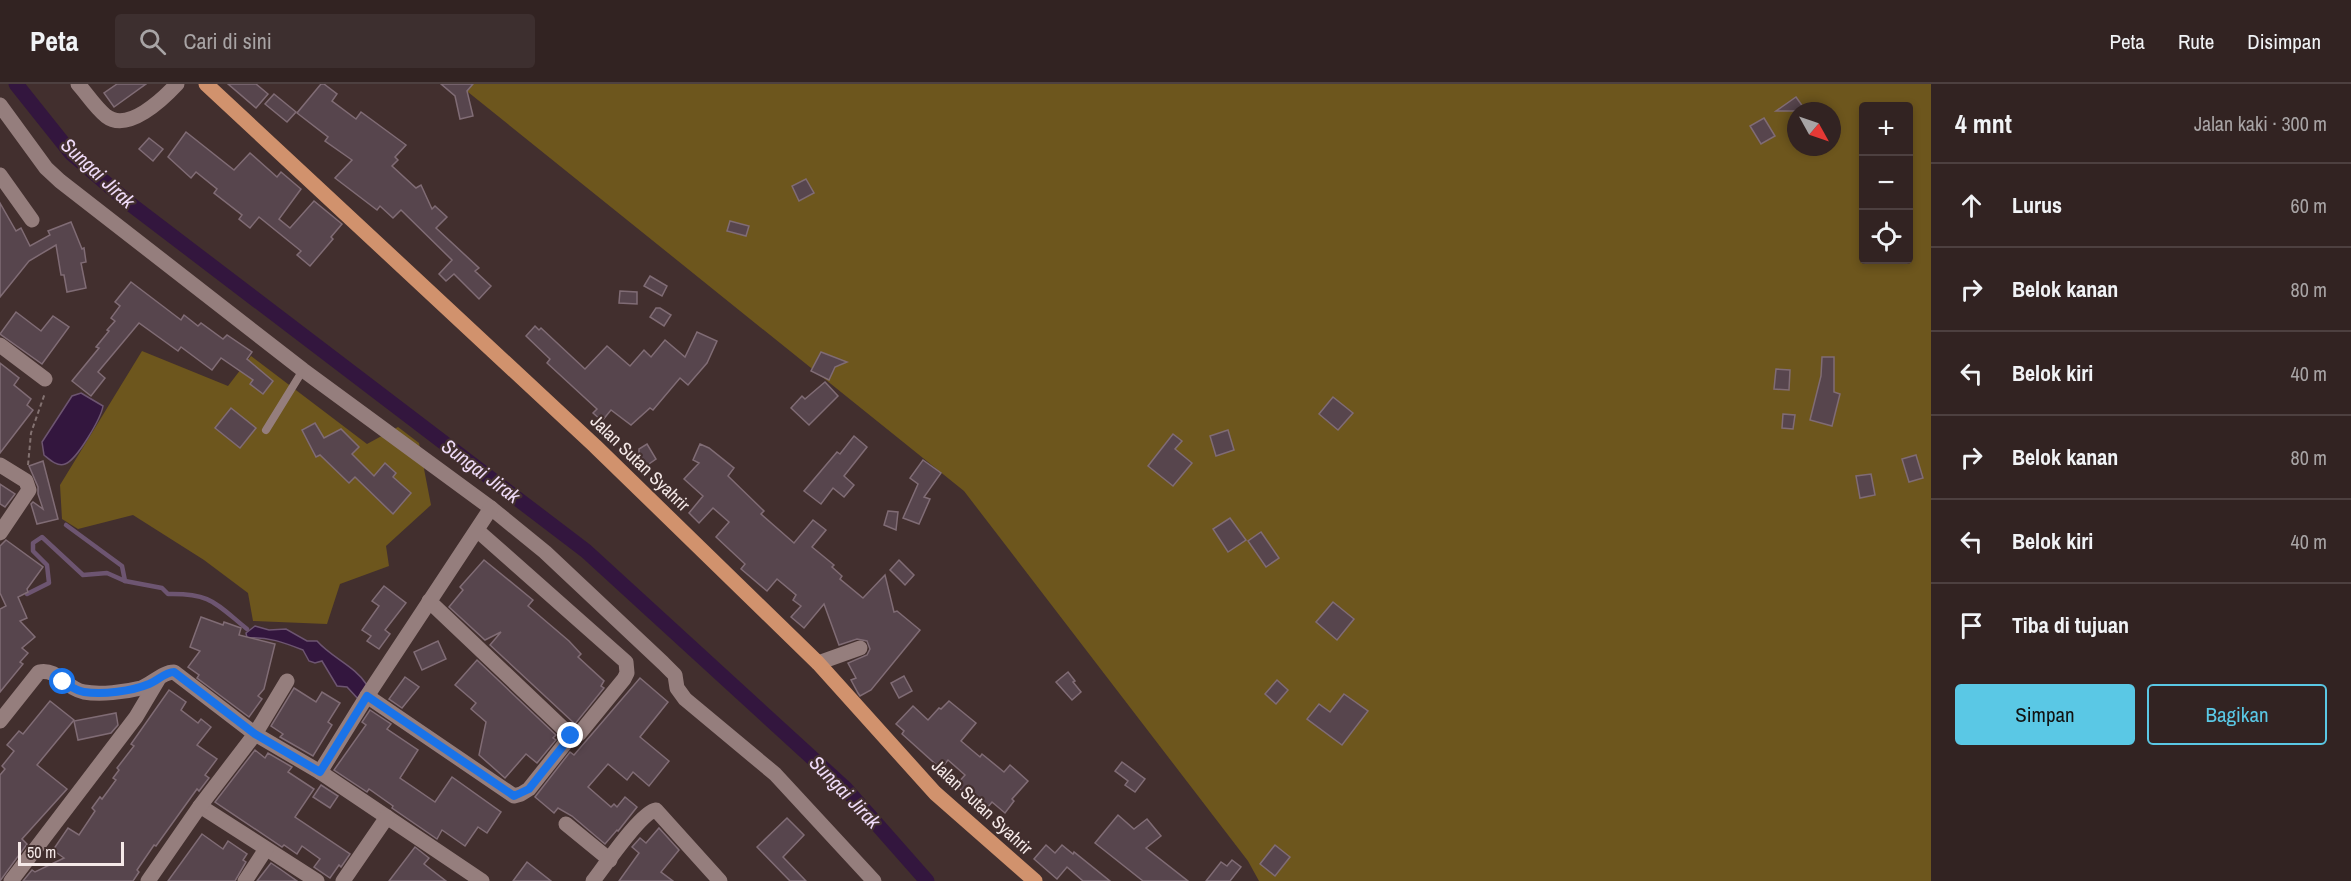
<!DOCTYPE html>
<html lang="id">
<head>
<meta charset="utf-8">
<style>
  body { margin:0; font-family:"Archivo Narrow",sans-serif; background:#3d2f2f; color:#f1f3f6 }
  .controls { position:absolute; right:18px; top:18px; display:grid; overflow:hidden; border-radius:6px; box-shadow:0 3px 9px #0003 }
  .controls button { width:54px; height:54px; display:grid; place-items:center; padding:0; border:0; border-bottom:2px solid #4d4040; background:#322322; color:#f1f3f6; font:30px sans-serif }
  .compass { position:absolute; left:1787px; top:18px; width:54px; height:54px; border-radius:50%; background:#322322; box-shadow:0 3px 9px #0003; rotate:130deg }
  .scale { position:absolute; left:18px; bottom:15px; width:106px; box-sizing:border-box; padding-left:6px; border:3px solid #f5e9e8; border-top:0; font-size:16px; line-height:21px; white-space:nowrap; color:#f5e9e8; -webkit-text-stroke:4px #422f2e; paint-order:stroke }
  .stop { position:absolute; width:18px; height:18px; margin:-14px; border:4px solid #1a73e8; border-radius:50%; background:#fff }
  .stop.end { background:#1a73e8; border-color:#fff; box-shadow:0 2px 6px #0008 }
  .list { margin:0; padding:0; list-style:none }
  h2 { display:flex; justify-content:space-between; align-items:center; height:78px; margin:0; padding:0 24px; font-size:26px }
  h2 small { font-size:20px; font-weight:400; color:#a8a4a5 }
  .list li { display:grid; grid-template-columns:39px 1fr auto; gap:18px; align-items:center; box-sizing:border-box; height:84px; padding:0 24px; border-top:2px solid #4d4040 }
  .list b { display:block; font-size:22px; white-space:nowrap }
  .list em { font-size:20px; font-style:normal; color:#a8a4a5 }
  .actions { display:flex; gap:12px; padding:18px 24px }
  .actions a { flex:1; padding:14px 0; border:2px solid #5ac8e5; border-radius:6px; text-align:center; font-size:21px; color:#5ac8e5 }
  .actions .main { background:#5ac8e5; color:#111 }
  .icon { flex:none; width:33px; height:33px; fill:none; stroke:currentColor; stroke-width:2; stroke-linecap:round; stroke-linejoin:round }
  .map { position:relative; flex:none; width:1931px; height:797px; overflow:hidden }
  header { display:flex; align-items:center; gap:36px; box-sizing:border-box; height:84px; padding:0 30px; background:#322322; border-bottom:2px solid #4d4040 }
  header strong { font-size:28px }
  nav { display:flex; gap:33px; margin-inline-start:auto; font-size:21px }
  .search { width:420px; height:54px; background:#3d2f2f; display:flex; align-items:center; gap:15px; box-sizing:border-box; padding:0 21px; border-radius:6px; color:#a8a4a5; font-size:22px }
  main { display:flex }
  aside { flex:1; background:#322322 }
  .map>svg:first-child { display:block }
</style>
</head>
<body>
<header>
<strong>Peta</strong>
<div class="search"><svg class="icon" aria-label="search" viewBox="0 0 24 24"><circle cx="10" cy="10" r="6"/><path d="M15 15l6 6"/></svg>Cari di sini</div>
<nav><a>Peta</a><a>Rute</a><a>Disimpan</a></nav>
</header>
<main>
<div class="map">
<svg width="1931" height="797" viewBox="0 0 1931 797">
  <rect width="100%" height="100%" fill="#422f2e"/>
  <g fill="#6d561d" fill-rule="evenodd">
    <path d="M 458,0 L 1931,0 L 1931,797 L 1259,797 L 1248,777 L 964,407 ZM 1864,22 L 1908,22 L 1908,176 L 1864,176 ZM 1796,27 L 1832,27 L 1832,63 L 1796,63 Z"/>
    <path d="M 142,267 L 228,302 L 251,272 L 367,360 L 398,343 L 419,359 L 431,421 L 386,462 L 389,482 L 340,500 L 327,540 L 253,537 L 248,509 L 204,476 L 133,431 L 78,445 L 62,435 L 60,401 Z"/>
  </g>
  <g fill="#33163e" stroke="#6d5571" stroke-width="1.5">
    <path d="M 81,309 L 103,322 C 101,334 77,376 65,380 C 57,383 49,375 44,371 L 42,358 L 72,312 Z"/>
    <path d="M 255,542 L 269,546 L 286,545 L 307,557 L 317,557 C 332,574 355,582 367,601 L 361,618 L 347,603 L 337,602 L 322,577 L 315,579 L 309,577 L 303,566 C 285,559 267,552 247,554 L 246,549 Z"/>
  </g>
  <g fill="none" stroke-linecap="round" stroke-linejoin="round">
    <g stroke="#6d5571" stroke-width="4.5">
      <path d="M 66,441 L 122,482 L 125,497"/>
      <path d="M 27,510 L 49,499 L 47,481 L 33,467 L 33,459 L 42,453 L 83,491 L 107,489 L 125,497 L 162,504 L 168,510 C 211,509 215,519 247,545"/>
    </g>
    <path stroke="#33163e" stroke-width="15" d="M 16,0 L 71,69 L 129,119 L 586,467 L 845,704 L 927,797"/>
  </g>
  <g fill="#57454d" stroke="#806c75" stroke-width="1.5">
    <path d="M 117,0 L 146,0 L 114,23 L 104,9 Z"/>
    <path d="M 228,0 L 256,0 L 268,10 L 256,24 Z"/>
    <path d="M 321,0 L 324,0 L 337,10 L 332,17 L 356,35 L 361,28 L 406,61 L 395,73 L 398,76 L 392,82 L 416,104 L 421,101 L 432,125 L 435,122 L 447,133 L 436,144 L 479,184 L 475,187 L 491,202 L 479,215 L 454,190 L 446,197 L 439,190 L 452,176 L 401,126 L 393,134 L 380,122 L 377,126 L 335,94 L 352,76 L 325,57 L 328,53 L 297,29 Z"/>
    <path d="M 441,0 L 473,0 L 467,7 L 473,32 L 460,35 L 455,12 Z"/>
    <path d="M 274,10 L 296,28 L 287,38 L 265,20 Z"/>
    <path d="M 1796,13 L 1806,27 L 1776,27 Z"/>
    <path d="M 1764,34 L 1775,52 L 1761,60 L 1750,42 Z"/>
    <path d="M 186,48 L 234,86 L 250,69 L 277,93 L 281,88 L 301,105 L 279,135 L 290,144 L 314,117 L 342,140 L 331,153 L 333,155 L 310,182 L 297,171 L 301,167 L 259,133 L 250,144 L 239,135 L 242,131 L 214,109 L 217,105 L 196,88 L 191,94 L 168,73 Z"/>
    <path d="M 149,54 L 163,65 L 153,77 L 139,65 Z"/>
    <path d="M 806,95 L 814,109 L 799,117 L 792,102 Z"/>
    <path d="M 0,119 L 16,147 L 21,144 L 30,162 L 50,151 L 48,147 L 71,138 L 82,165 L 84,164 L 86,178 L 81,179 L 86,204 L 67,208 L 64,191 L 61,191 L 56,161 L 29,177 L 0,213 Z"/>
    <path d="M 730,137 L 749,142 L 746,152 L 727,147 Z"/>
    <path d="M 650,192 L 667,202 L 662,212 L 644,202 Z"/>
    <path d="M 131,198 L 181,236 L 184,231 L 198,242 L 201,239 L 223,255 L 227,251 L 252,268 L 247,275 L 273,297 L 263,310 L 250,300 L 253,296 L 221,274 L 212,286 L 181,263 L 178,267 L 139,239 L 98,288 L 105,294 L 91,312 L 72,297 L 99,264 L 96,263 L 109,247 L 107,246 L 115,237 L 111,234 L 120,222 L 115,218 Z"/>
    <path d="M 620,207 L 637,208 L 637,220 L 619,219 Z"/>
    <path d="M 656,224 L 660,224 L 671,231 L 664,242 L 650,233 Z"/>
    <path d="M 16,228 L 41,247 L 53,232 L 69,243 L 42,280 L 0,250 Z"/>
    <path d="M 535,242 L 539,246 L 541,244 L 585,285 L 607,262 L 630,282 L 644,266 L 651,273 L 665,256 L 685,273 L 697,248 L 717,257 L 707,279 L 688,301 L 680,294 L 653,326 L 650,324 L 631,341 L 611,326 L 602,337 L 593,329 L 597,325 L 547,279 L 550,275 L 526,252 Z"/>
    <path d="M 821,268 L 847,278 L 835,283 L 829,296 L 811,287 Z"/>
    <path d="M 1822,273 L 1834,273 L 1834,308 L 1840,310 L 1832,342 L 1810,336 L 1821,292 Z"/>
    <path d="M 0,279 L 19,294 L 14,301 L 31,315 L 27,321 L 33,326 L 0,369 Z"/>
    <path d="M 1776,285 L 1790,286 L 1789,306 L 1774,305 Z"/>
    <path d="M 825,298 L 838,312 L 809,341 L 791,324 L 802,312 L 805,315 Z"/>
    <path d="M 1333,313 L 1353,329 L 1338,346 L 1319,330 Z"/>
    <path d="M 231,324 L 256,344 L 240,364 L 215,344 Z"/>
    <path d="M 1783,330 L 1795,331 L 1793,345 L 1782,344 Z"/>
    <path d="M 315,339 L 324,354 L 341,345 L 359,363 L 352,370 L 374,392 L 385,379 L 396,389 L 393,393 L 411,409 L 393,430 L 355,393 L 349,399 L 320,371 L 316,373 L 302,346 Z"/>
    <path d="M 1228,346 L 1234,366 L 1216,372 L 1210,352 Z"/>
    <path d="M 1173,350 L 1182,357 L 1175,365 L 1192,379 L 1173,402 L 1148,382 Z"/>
    <path d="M 854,352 L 867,363 L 844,392 L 854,401 L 844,413 L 833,404 L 821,420 L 804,407 L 837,368 L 840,370 Z"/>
    <path d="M 647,360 L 656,375 L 646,382 L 639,370 L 639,365 Z"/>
    <path d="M 700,360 L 709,364 L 734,384 L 728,392 L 764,427 L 761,430 L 794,459 L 813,436 L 826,446 L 812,463 L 834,481 L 832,483 L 842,492 L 840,495 L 863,514 L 885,491 L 894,528 L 897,527 L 920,546 L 871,606 L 860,612 L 858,609 L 851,596 L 856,594 L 848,579 L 867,571 L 870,565 L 867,557 L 857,555 L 839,561 L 824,520 L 804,544 L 791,533 L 801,522 L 793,516 L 796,511 L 777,495 L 767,507 L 741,485 L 745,480 L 716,453 L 729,438 L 713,424 L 699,439 L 689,429 L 703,412 L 684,395 L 699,379 L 693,376 Z"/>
    <path d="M 1916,371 L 1923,394 L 1909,398 L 1902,375 Z"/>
    <path d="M 923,376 L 941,389 L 924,413 L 930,415 L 919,440 L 903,434 L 918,400 L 910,394 Z"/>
    <path d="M 43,377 L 58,435 L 37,440 L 31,420 L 33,418 L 43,425 L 38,410 L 38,403 L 29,382 Z"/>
    <path d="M 1871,390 L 1875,411 L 1860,414 L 1856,392 Z"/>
    <path d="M 0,400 L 15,410 L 5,423 L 0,420 Z"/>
    <path d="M 888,427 L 898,428 L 896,446 L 884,441 Z"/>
    <path d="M 1230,434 L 1246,456 L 1228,468 L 1213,445 Z"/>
    <path d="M 1261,448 L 1279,474 L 1266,483 L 1248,457 Z"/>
    <path d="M 6,456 L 43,483 L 27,505 L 28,508 L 18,513 L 27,534 L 20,537 L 35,553 L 22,564 L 28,569 L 20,578 L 23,580 L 0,608 L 0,525 L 6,522 L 0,509 L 0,462 Z"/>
    <path d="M 484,476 L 533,516 L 528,522 L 569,557 L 581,570 L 578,573 L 604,597 L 601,602 L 604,604 L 575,640 L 490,561 L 501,548 L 485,556 L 449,523 L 463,506 L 460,503 Z"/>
    <path d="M 899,476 L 914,491 L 905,501 L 890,486 Z"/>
    <path d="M 384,502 L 406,519 L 385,546 L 390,550 L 379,565 L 367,557 L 371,552 L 362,546 L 379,522 L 372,517 Z"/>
    <path d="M 1333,518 L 1354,535 L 1337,556 L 1316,538 Z"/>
    <path d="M 201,533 L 223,541 L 224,538 L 241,544 L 239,551 L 275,560 L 264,605 L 258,612 L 262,615 L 249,633 L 197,594 L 199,591 L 188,583 L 200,567 L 190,563 Z"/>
    <path d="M 438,557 L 446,575 L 422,586 L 414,568 Z"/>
    <path d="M 477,576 L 556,651 L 553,654 L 556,656 L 537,679 L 526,670 L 505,694 L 479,671 L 486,638 L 471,625 L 476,619 L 455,601 Z"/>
    <path d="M 1068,588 L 1075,597 L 1073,598 L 1081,608 L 1072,616 L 1056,598 Z"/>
    <path d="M 904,592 L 912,607 L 899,614 L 891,599 Z"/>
    <path d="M 405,593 L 419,603 L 402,624 L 389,615 Z"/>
    <path d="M 640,594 L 668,618 L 640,653 L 669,677 L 649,702 L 633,688 L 627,696 L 608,680 L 588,703 L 611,723 L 614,720 L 617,723 L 625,713 L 637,723 L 618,747 L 617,746 L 605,760 L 572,732 L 558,724 L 554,729 L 535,713 L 570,668 L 574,671 Z"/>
    <path d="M 1277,596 L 1288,606 L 1276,620 L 1265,610 Z"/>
    <path d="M 294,604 L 316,618 L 322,608 L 340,619 L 328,638 L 332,641 L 313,672 L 280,653 L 283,650 L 271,642 Z"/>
    <path d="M 169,606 L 186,618 L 181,626 L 198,639 L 201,635 L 211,643 L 197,661 L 217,675 L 205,691 L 209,694 L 199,707 L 197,705 L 156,762 L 154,761 L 137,786 L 139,788 L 133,797 L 23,797 L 32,786 L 35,788 L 64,774 L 53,766 L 68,744 L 79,751 L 95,727 L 92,724 L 100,713 L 102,715 L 116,696 L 113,694 L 119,686 L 117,684 L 134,662 L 131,660 Z"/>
    <path d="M 1344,610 L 1368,627 L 1342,661 L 1307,635 L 1319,620 L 1330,628 Z"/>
    <path d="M 50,617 L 74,636 L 37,681 L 67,705 L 22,755 L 27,760 L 0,797 L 0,691 L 5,685 L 2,682 L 14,667 L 7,661 L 19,647 L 23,650 Z"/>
    <path d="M 949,617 L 976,639 L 961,657 L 980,673 L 982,670 L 1004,688 L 1010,681 L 1028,697 L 1012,715 L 1014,717 L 1005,729 L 992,718 L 984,728 L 956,701 L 965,691 L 948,676 L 941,685 L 902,650 L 904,647 L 896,640 L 913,622 L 928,636 L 939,624 L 941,625 Z"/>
    <path d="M 370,626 L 391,640 L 387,645 L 418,666 L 400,694 L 435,718 L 452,693 L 501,728 L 487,749 L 478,743 L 465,762 L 442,746 L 437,755 L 392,724 L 393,722 L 369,705 L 367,708 L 334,686 L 366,641 L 362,638 Z"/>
    <path d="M 116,629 L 118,641 L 111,649 L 78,656 L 74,637 Z"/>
    <path d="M 255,666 L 265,674 L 268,669 L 292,683 L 288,688 L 314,705 L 295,733 L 350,770 L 341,783 L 339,781 L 330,794 L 314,783 L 320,775 L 302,762 L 297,770 L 284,761 L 282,763 L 215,718 Z"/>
    <path d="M 1122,678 L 1145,695 L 1135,708 L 1125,701 L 1128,697 L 1115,687 Z"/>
    <path d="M 321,701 L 338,712 L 330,724 L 313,713 Z"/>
    <path d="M 1118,731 L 1134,745 L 1147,735 L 1161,752 L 1146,764 L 1188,797 L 1143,797 L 1095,759 Z"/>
    <path d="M 787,734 L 804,751 L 783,773 L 806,797 L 790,797 L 757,763 Z"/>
    <path d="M 659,744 L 679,766 L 661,788 L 673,797 L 619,797 L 639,769 L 632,763 L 640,754 L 646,759 Z"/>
    <path d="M 202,750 L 223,765 L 228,757 L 247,770 L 243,776 L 246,778 L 235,797 L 168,797 Z"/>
    <path d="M 1046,761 L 1055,769 L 1062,761 L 1073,770 L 1074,768 L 1110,797 L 1083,797 L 1067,783 L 1057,795 L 1034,775 Z"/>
    <path d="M 1275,761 L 1290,773 L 1275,792 L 1260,780 Z"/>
    <path d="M 415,763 L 429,774 L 424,780 L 446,797 L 389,797 Z"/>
    <path d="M 1232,776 L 1241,783 L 1230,797 L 1206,797 L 1221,778 L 1227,782 Z"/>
    <path d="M 527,778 L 551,797 L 513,797 Z"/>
    <path d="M 271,779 L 280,785 L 297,797 L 257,797 Z"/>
  </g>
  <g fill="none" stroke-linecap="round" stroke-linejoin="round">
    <path stroke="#837271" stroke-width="2" stroke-dasharray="4.5 3" stroke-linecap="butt" d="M 28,381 L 31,349 L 45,309"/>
    <path stroke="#957e7d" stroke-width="8" d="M 266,346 L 303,286"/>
    <g stroke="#957e7d" stroke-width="15">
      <path d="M 78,0 C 87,10 95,23 106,32 C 128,49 163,15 177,0"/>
      <path d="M 0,21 L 46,84 L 60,97 L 303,286 L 491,424 L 545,468 L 663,579 L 675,591 L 677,604 L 685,615 L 775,690 L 874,797"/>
      <path d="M 0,91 L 32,136"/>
      <path d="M 0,261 L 45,295"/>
      <path d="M 0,381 L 26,397 L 29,406 L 0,449"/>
      <path d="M 429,517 L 571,652 L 579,650 L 624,595 L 627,589 L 626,578 L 478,447"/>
      <path d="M 818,579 L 860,564"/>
      <path d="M 367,612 L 514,712 L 521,710 L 529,705 L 571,652"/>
      <path d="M 0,637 L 39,588 C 58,584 66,605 84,608 C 100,611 125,608 141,604 C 152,600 163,588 174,588 L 255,650 L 320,688 L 482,797"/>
      <path d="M 320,688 L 367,612 L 491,424"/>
      <path d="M 200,722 L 317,797"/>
      <path d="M 566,740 L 610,776"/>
      <path d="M 11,797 L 136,633 L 158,596"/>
      <path d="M 148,797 L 200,722 L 255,650 L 287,597"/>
      <path d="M 245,797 L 266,765"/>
      <path d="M 343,797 L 387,733"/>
      <path d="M 593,797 C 604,783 641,728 656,726 L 720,797"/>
    </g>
    <path stroke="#d1926d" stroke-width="15" d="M 206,0 L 595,362 L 818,579 L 935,709 L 1035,797"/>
  </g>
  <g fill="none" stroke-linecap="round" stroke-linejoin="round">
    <path stroke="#1a73e8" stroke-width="8" d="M 63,598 C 70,602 76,607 84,608 C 103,611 132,607 149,600 C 158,596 166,588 174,588 L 255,650 L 320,688 L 367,612 L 514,712 L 529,705 L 571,652"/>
  </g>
  <g text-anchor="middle" stroke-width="4.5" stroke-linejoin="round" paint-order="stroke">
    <g font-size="18" fill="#f5e9e8" stroke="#422f2e">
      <text transform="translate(640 379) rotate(44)" y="6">Jalan Sutan Syahrir</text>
      <text transform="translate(982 723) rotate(43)" y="6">Jalan Sutan Syahrir</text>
    </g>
    <g font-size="20" font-style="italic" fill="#efdbf8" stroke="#422f2e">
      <text transform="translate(98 89) rotate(43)" y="7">Sungai Jirak</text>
      <text transform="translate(481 387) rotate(37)" y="7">Sungai Jirak</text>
      <text transform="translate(845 708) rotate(46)" y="7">Sungai Jirak</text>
    </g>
  </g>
</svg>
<div class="controls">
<button>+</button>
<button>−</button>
<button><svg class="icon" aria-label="locate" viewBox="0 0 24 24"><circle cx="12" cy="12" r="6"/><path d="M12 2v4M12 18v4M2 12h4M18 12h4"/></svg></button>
</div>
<svg class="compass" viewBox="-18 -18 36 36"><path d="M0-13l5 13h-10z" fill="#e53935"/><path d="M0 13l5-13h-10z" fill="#a8a4a5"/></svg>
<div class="scale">50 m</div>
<div class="stop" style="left:63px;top:598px"></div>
<div class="stop end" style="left:571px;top:652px"></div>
</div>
<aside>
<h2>4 mnt<small>Jalan kaki · 300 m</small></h2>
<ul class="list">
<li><svg class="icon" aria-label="ahead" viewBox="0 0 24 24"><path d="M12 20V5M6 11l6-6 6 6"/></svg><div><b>Lurus</b></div><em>60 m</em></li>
<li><svg class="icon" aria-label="right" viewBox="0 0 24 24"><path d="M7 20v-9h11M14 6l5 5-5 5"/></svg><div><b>Belok kanan</b></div><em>80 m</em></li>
<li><svg class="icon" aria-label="left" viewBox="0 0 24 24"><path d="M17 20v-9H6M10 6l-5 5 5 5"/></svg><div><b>Belok kiri</b></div><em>40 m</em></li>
<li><svg class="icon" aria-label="right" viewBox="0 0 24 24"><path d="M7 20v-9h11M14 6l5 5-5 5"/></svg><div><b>Belok kanan</b></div><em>80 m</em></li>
<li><svg class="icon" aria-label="left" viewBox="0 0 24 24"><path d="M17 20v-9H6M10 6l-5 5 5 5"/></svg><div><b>Belok kiri</b></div><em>40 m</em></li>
<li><svg class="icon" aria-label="arrive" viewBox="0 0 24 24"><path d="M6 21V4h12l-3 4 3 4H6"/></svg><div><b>Tiba di tujuan</b></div></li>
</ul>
<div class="actions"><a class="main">Simpan</a><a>Bagikan</a></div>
</aside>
</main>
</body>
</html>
